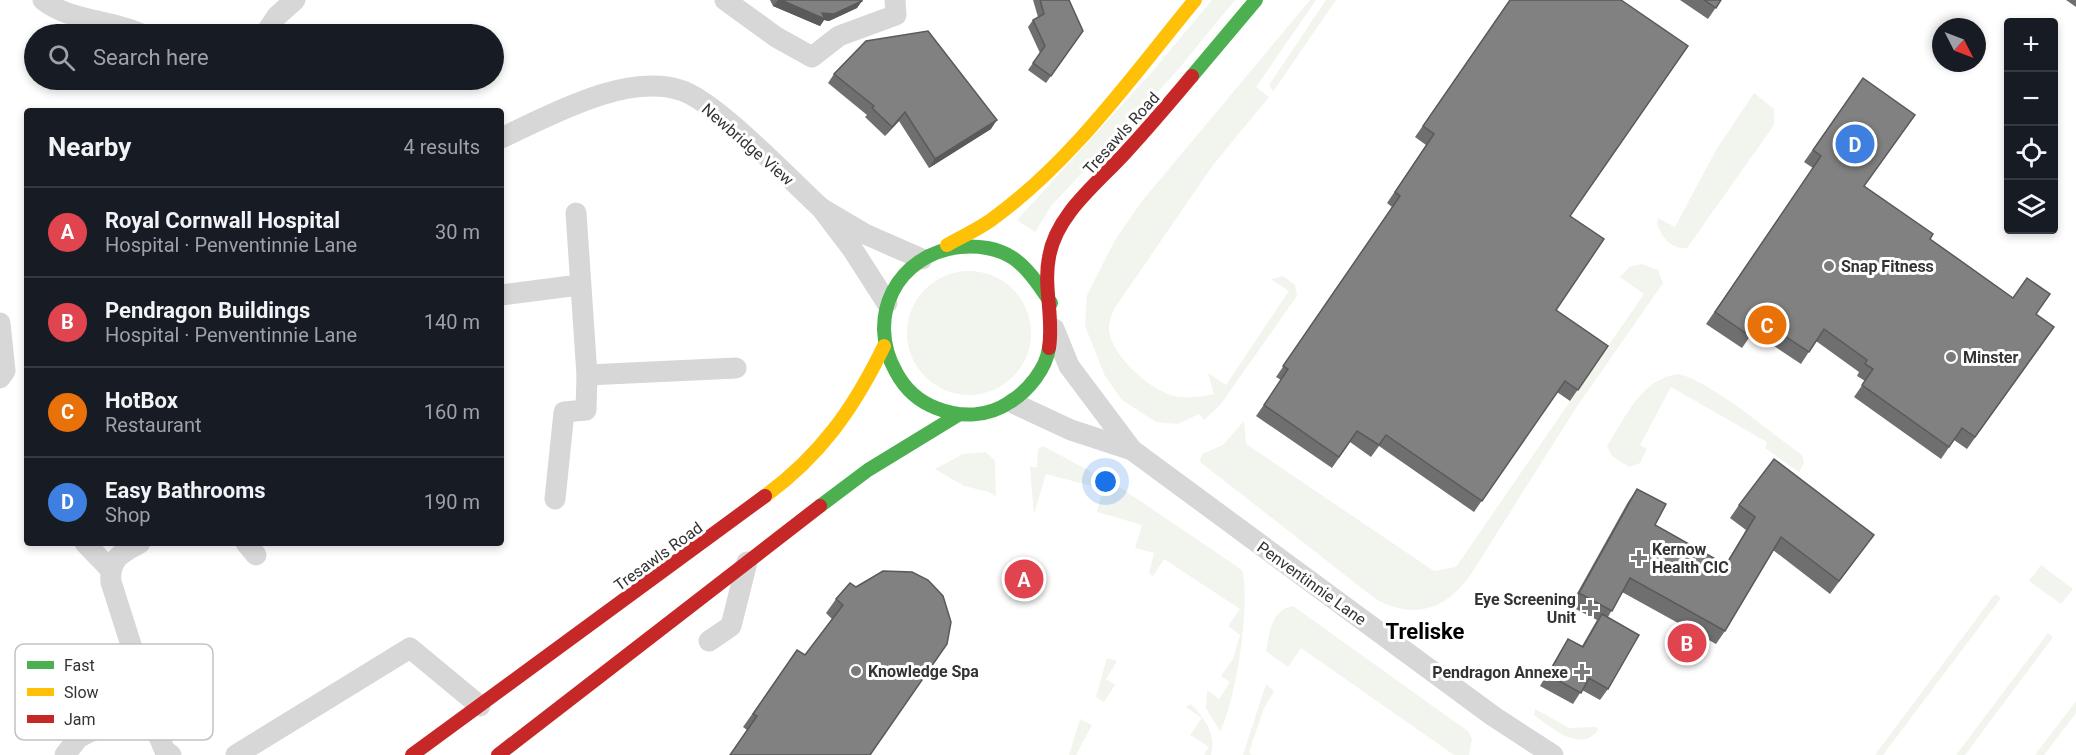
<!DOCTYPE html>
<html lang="en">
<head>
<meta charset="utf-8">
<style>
  body { margin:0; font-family:Roboto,sans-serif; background:#20242c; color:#f1f3f6 }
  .controls { position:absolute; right:18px; top:18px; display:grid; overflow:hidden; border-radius:6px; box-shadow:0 3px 9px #0003 }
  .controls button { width:54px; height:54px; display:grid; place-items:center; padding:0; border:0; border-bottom:2px solid #363941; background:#171b24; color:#f1f3f6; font:30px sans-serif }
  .compass { position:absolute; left:1932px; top:18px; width:54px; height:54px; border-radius:50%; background:#171b24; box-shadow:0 3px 9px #0003; rotate:132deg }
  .you { position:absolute; left:1106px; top:482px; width:21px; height:21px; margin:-15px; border:4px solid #fff; border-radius:50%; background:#1a73e8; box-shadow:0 0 0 9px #1a73e833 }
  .badge { display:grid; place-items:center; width:39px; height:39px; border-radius:50%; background:#7a7a7a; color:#fff; font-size:20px; font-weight:700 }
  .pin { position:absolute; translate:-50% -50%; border:3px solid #fff; box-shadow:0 2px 6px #0006 }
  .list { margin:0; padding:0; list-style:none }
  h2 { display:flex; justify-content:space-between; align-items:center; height:78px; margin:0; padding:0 24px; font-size:26px }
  h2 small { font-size:20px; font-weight:400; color:#9ea1a6 }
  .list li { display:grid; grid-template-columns:39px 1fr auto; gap:18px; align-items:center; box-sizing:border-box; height:90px; padding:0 24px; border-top:2px solid #363941 }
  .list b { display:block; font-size:22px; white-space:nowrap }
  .list p { margin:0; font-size:20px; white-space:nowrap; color:#9ea1a6 }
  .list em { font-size:20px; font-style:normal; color:#9ea1a6 }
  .icon { flex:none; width:33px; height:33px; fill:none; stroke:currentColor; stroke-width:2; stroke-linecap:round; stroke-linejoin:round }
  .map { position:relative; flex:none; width:2076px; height:755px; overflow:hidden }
  .search { position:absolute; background:#171b24; box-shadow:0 3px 9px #0003; left:24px; top:24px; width:480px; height:66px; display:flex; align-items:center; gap:15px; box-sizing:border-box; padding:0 21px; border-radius:33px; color:#9ea1a6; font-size:22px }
  .panel { position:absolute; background:#171b24; box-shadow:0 3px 9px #0003; left:24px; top:108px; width:480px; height:438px; border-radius:6px }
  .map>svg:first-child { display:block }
</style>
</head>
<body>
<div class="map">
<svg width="2076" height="755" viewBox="0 0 2076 755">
  <rect width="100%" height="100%" fill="#fff"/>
  <g fill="#f1f5ed">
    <path d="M 1212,0 L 1235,0 L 1176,72 L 1051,206 L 1035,232 L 1017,220 L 1152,72 Z"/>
    <path d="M 1310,0 L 1316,0 L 1256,87 L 1269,97 L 1213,165 L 1114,309 C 1111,316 1108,324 1109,331 C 1113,356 1145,385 1168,394 C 1182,400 1199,397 1214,394 L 1208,373 L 1226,385 L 1289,291 L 1271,279 L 1283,276 L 1295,285 L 1297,296 L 1220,405 L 1204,420 L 1199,414 L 1178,424 L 1156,422 L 1122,400 L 1105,376 L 1085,326 L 1087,295 L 1115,240 L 1142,201 Z"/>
    <path d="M 1326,0 L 1336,0 L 1279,83 L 1273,91 L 1269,85 Z"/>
    <path d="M 1754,93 L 1774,109 L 1774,125 L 1687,248 C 1670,249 1663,238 1657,224 L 1658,218 L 1675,227 L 1715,152 Z"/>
    <path d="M 1642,264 L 1658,270 L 1663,283 L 1576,408 L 1471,574 C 1446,609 1417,620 1377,600 L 1200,462 L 1202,454 L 1223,445 L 1244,421 L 1246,444 L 1434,571 L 1456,567 L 1644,294 L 1620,277 L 1629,267 Z"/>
    <circle cx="969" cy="333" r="62"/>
    <path d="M 1679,374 C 1713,383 1771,433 1802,455 L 1804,463 L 1799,472 L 1765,448 L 1767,442 L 1671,387 L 1640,445 L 1647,449 L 1640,463 L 1629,467 L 1612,456 L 1607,446 C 1626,417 1641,378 1679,374 Z"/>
    <path d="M 1043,446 L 1121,488 L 1242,570 C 1251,602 1236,701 1220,731 L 1206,708 L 1207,690 L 1219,699 L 1230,682 L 1221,676 L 1233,659 L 1240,635 L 1228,626 L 1240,609 L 1164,559 L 1153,576 L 1149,573 L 1154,553 L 1135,548 L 1142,525 L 1097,512 L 1103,489 L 1046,474 L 1034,514 L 1030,467 L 1037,467 L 1038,449 Z"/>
    <path d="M 986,452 L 995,461 L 996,497 L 989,492 L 964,486 L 935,469 L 963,454 Z"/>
    <path d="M 2041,565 L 2073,589 L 2061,604 L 2029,581 Z"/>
    <path d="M 1995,594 L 2001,598 L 1883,755 L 1875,755 Z"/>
    <path d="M 1293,606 L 1469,732 L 1472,739 L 1469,755 L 1454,755 L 1301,648 L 1288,667 L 1266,651 C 1270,632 1271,610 1293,606 Z"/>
    <path d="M 2048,633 L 2053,637 L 1965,755 L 1956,755 Z"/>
    <path d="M 1107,658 L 1117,661 L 1106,679 L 1115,685 L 1104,702 L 1096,697 Z"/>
    <path d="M 1266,684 L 1274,691 L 1264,708 L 1249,752 L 1252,755 L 1243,755 Z"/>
    <path d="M 2076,701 L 2076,713 L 2044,755 L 2035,755 Z"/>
    <path d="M 1191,704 C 1204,718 1217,734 1211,755 L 1204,755 L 1209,747 L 1190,735 L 1202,718 L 1186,707 Z"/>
    <path d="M 1535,709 L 1569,728 L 1597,727 L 1598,730 C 1580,754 1551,727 1534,715 Z"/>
    <path d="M 1080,719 L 1092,725 L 1076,755 L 1069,755 Z"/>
  </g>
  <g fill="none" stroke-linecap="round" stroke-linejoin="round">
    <g stroke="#d7d7d7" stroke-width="21">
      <path d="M 43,0 C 71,22 111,19 141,34"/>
      <path d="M 725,0 L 776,37 L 812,57 L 839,36 L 896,15 L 895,0"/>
      <path d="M 265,34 L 277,16 L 295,0"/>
      <path d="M 501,138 C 551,115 625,73 680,90 C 715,100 791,181 821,208"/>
      <path d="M 501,295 L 579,285"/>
      <path d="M 887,303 L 853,250 L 821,208 L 865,234 L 922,259"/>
      <path d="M 0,323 L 5,371 L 0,378"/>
      <path d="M 1054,329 L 1069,366 L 1132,450"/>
      <path d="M 587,375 L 736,368"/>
      <path d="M 1013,403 L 1071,430 L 1132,450 L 1493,716 L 1553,755"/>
      <path d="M 555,499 L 564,412 L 586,410 L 587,375 L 576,213"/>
      <path d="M 85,543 L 110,569"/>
      <path d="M 140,543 C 121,553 109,559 111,582 L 139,670 L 145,704 L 165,751 L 171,755"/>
      <path d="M 246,543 L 256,555"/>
      <path d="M 709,641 L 731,626 L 747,562"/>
      <path d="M 65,755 L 78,738 L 145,704"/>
      <path d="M 236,755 L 410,648 L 480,706"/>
    </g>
    <g stroke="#4caf50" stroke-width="14">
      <path d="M 1192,76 L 1256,0"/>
      <path d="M 1049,348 C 1046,369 1028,391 1010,402 C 988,417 961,418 936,408 C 918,401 905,389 896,372 C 865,317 897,254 960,247 C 977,245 998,248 1013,258 C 1029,269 1040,287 1051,303"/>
      <path d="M 820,506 L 868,470 L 958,415"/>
    </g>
    <g stroke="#ffc107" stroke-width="14">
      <path d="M 947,245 C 961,237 977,230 991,220 C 1072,162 1132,76 1195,0"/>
      <path d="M 765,496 C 821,455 854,408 884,346"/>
    </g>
    <g stroke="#c62828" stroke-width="14">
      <path d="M 1049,348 C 1054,317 1043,287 1049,257 C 1056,214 1099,182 1126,152 C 1149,127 1171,101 1192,76"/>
      <path d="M 412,755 L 765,496"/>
      <path d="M 498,755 L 820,506"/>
    </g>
  </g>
  <g fill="#6f6f6f">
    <path d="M 770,0 L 862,0 L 857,8 L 829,21 L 824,20 L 820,26 L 773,6 Z"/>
    <path d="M 1033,0 L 1069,0 L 1083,31 L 1046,83 L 1028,70 L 1040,53 L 1028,27 L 1033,20 L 1038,17 Z"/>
    <path d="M 1510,0 L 1570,216 L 1556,310 L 1608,346 L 1570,401 L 1557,392 L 1474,512 L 1379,446 L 1371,457 L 1350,442 L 1332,468 L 1256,416 L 1281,380 L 1276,377 L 1392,207 L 1387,203 L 1426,145 L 1415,137 Z"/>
    <path d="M 1680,0 L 1721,0 L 1708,19 Z"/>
    <path d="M 2066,0 L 2076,0 L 2076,7 Z"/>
    <path d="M 834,74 L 991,129 L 929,168 L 899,121 L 885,136 L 865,117 L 867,115 L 828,83 Z"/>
    <path d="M 1863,78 L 1864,186 L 1930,239 L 2054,327 L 1967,449 L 1954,440 L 1941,459 L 1854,397 L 1865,381 L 1857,376 L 1859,372 L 1816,341 L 1801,364 L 1753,332 L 1742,348 L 1706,324 L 1813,168 L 1804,162 Z"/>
    <path d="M 1637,489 L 1655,525 L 1725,565 L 1746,530 L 1730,518 L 1739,505 L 1874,535 L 1830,594 L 1773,550 L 1725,631 L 1716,644 L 1622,592 L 1608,617 L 1608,689 L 1600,700 L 1582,690 L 1573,704 L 1540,686 L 1561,650 L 1568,639 L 1582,646 L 1597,620 L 1570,606 L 1628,502 Z"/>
    <path d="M 883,571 L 912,572 L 928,580 L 943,596 L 951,622 L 947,644 L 870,755 L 730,755 L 747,730 L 743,727 L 797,650 L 805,655 L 832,619 L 826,613 L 836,599 L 850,583 L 856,587 Z"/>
  </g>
  <g fill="#5a5a5a">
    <path d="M 778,0 L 781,0 L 822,13 L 862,1 L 857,8 L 829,21 L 824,20 L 820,26 L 773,6 Z"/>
    <path d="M 905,112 L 899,121 L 885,136 L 892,127 Z"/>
    <path d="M 997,120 L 991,129 L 929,168 L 935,159 Z"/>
  </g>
  <g fill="#818181" stroke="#5a5a5a" stroke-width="1.5">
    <path d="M 781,0 L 862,0 L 862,1 L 834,14 L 822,13 L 825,19 Z"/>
    <path d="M 1040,0 L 1069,0 L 1083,31 L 1051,76 L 1033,63 L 1045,46 L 1033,20 L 1044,14 Z"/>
    <path d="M 1510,0 L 1621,0 L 1688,46 L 1570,216 L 1604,239 L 1556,310 L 1608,346 L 1578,390 L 1565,381 L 1482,501 L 1386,435 L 1379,445 L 1357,431 L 1339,457 L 1264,405 L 1288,369 L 1283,366 L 1400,196 L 1395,192 L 1434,134 L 1423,126 Z"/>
    <path d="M 1704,0 L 1721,0 L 1716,8 Z"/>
    <path d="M 928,31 L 997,120 L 935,159 L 905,112 L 892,127 L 872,108 L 874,106 L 834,74 L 866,41 Z"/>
    <path d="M 1863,78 L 1915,115 L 1864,186 L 1933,234 L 1930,239 L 2013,298 L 2027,278 L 2050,294 L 2036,314 L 2054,327 L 1975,437 L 1962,428 L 1949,447 L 1862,385 L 1873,369 L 1865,364 L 1867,360 L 1824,329 L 1809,352 L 1761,320 L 1750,336 L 1715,312 L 1821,156 L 1813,150 Z"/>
    <path d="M 1774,459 L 1874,535 L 1839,581 L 1781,537 L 1725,631 L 1630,578 L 1612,611 L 1579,593 L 1637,489 L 1666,504 L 1655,525 L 1726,565 L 1755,517 L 1739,505 Z"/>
    <path d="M 883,571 L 912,572 L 928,580 L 943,596 L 951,622 L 947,644 L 870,755 L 730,755 L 757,716 L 753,714 L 797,650 L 805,655 L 843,605 L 836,599 L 850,583 L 856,587 Z"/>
    <path d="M 1602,614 L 1639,635 L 1608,689 L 1589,678 L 1581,693 L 1548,675 L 1568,639 L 1583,647 Z"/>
  </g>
  <g fill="#7a7a7a" stroke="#fff" stroke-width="2">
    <circle cx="1829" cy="266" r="6"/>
    <circle cx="1951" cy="357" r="6"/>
    <path d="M1636 549h6v6h6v6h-6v6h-6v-6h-6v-6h6z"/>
    <path d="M1587 599h6v6h6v6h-6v6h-6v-6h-6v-6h6z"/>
    <circle cx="856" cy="671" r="6"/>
    <path d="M1579 663h6v6h6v6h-6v6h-6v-6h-6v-6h6z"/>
  </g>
  <g text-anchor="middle" stroke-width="6" stroke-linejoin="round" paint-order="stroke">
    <g font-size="16" fill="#333" stroke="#fff">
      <text transform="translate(1121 133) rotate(-48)" y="6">Tresawls Road</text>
      <text transform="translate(748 144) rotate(41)" y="6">Newbridge View</text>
      <text transform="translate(658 556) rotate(-36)" y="6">Tresawls Road</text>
      <text transform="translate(1312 583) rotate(36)" y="6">Penventinnie Lane</text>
    </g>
    <g font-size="16" font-weight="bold" fill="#333" stroke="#fff" text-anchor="start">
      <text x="1841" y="272">Snap Fitness</text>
      <text x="1963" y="363">Minster</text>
      <text x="1652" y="555">Kernow<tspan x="1652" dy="18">Health CIC</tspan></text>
      <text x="1576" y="605" text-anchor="end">Eye Screening<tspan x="1576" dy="18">Unit</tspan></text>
      <text x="868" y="677">Knowledge Spa</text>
      <text x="1568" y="678" text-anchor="end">Pendragon Annexe</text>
    </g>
    <g font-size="22" font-weight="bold" fill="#000" stroke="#fff">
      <text x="1425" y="639">Treliske</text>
    </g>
  </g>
  <rect x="15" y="644" width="198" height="96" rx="9" fill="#fff" stroke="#c2c2c2" stroke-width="1.5"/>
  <rect x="27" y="661" width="27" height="8" fill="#4caf50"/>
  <rect x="27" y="688" width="27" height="8" fill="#ffc107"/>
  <rect x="27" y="715" width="27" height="8" fill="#c62828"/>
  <g font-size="16" fill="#333">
    <text x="64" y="671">Fast</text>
    <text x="64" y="698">Slow</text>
    <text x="64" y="725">Jam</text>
  </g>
</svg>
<div class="controls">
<button>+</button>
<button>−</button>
<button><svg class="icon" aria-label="locate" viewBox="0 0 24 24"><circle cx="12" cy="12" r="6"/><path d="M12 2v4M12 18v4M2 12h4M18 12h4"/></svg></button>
<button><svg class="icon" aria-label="layers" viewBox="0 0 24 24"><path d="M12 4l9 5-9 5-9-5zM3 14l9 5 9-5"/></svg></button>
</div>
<svg class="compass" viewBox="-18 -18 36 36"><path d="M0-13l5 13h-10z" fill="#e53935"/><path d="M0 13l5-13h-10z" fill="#9ea1a6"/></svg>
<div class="you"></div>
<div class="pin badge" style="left:1024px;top:579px;background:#e0444e">A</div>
<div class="pin badge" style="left:1687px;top:643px;background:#e0444e">B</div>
<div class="pin badge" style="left:1767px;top:325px;background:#e8710a">C</div>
<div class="pin badge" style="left:1855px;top:144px;background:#3f7fe0">D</div>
<div class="search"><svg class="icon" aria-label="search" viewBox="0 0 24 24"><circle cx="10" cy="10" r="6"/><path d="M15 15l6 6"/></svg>Search here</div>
<section class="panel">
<h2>Nearby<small>4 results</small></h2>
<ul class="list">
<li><span class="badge" style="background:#e0444e">A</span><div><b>Royal Cornwall Hospital</b><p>Hospital · Penventinnie Lane</p></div><em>30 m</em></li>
<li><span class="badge" style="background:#e0444e">B</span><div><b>Pendragon Buildings</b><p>Hospital · Penventinnie Lane</p></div><em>140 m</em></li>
<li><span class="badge" style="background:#e8710a">C</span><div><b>HotBox</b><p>Restaurant</p></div><em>160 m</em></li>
<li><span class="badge" style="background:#3f7fe0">D</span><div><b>Easy Bathrooms</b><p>Shop</p></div><em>190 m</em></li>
</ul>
</section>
</div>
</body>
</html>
